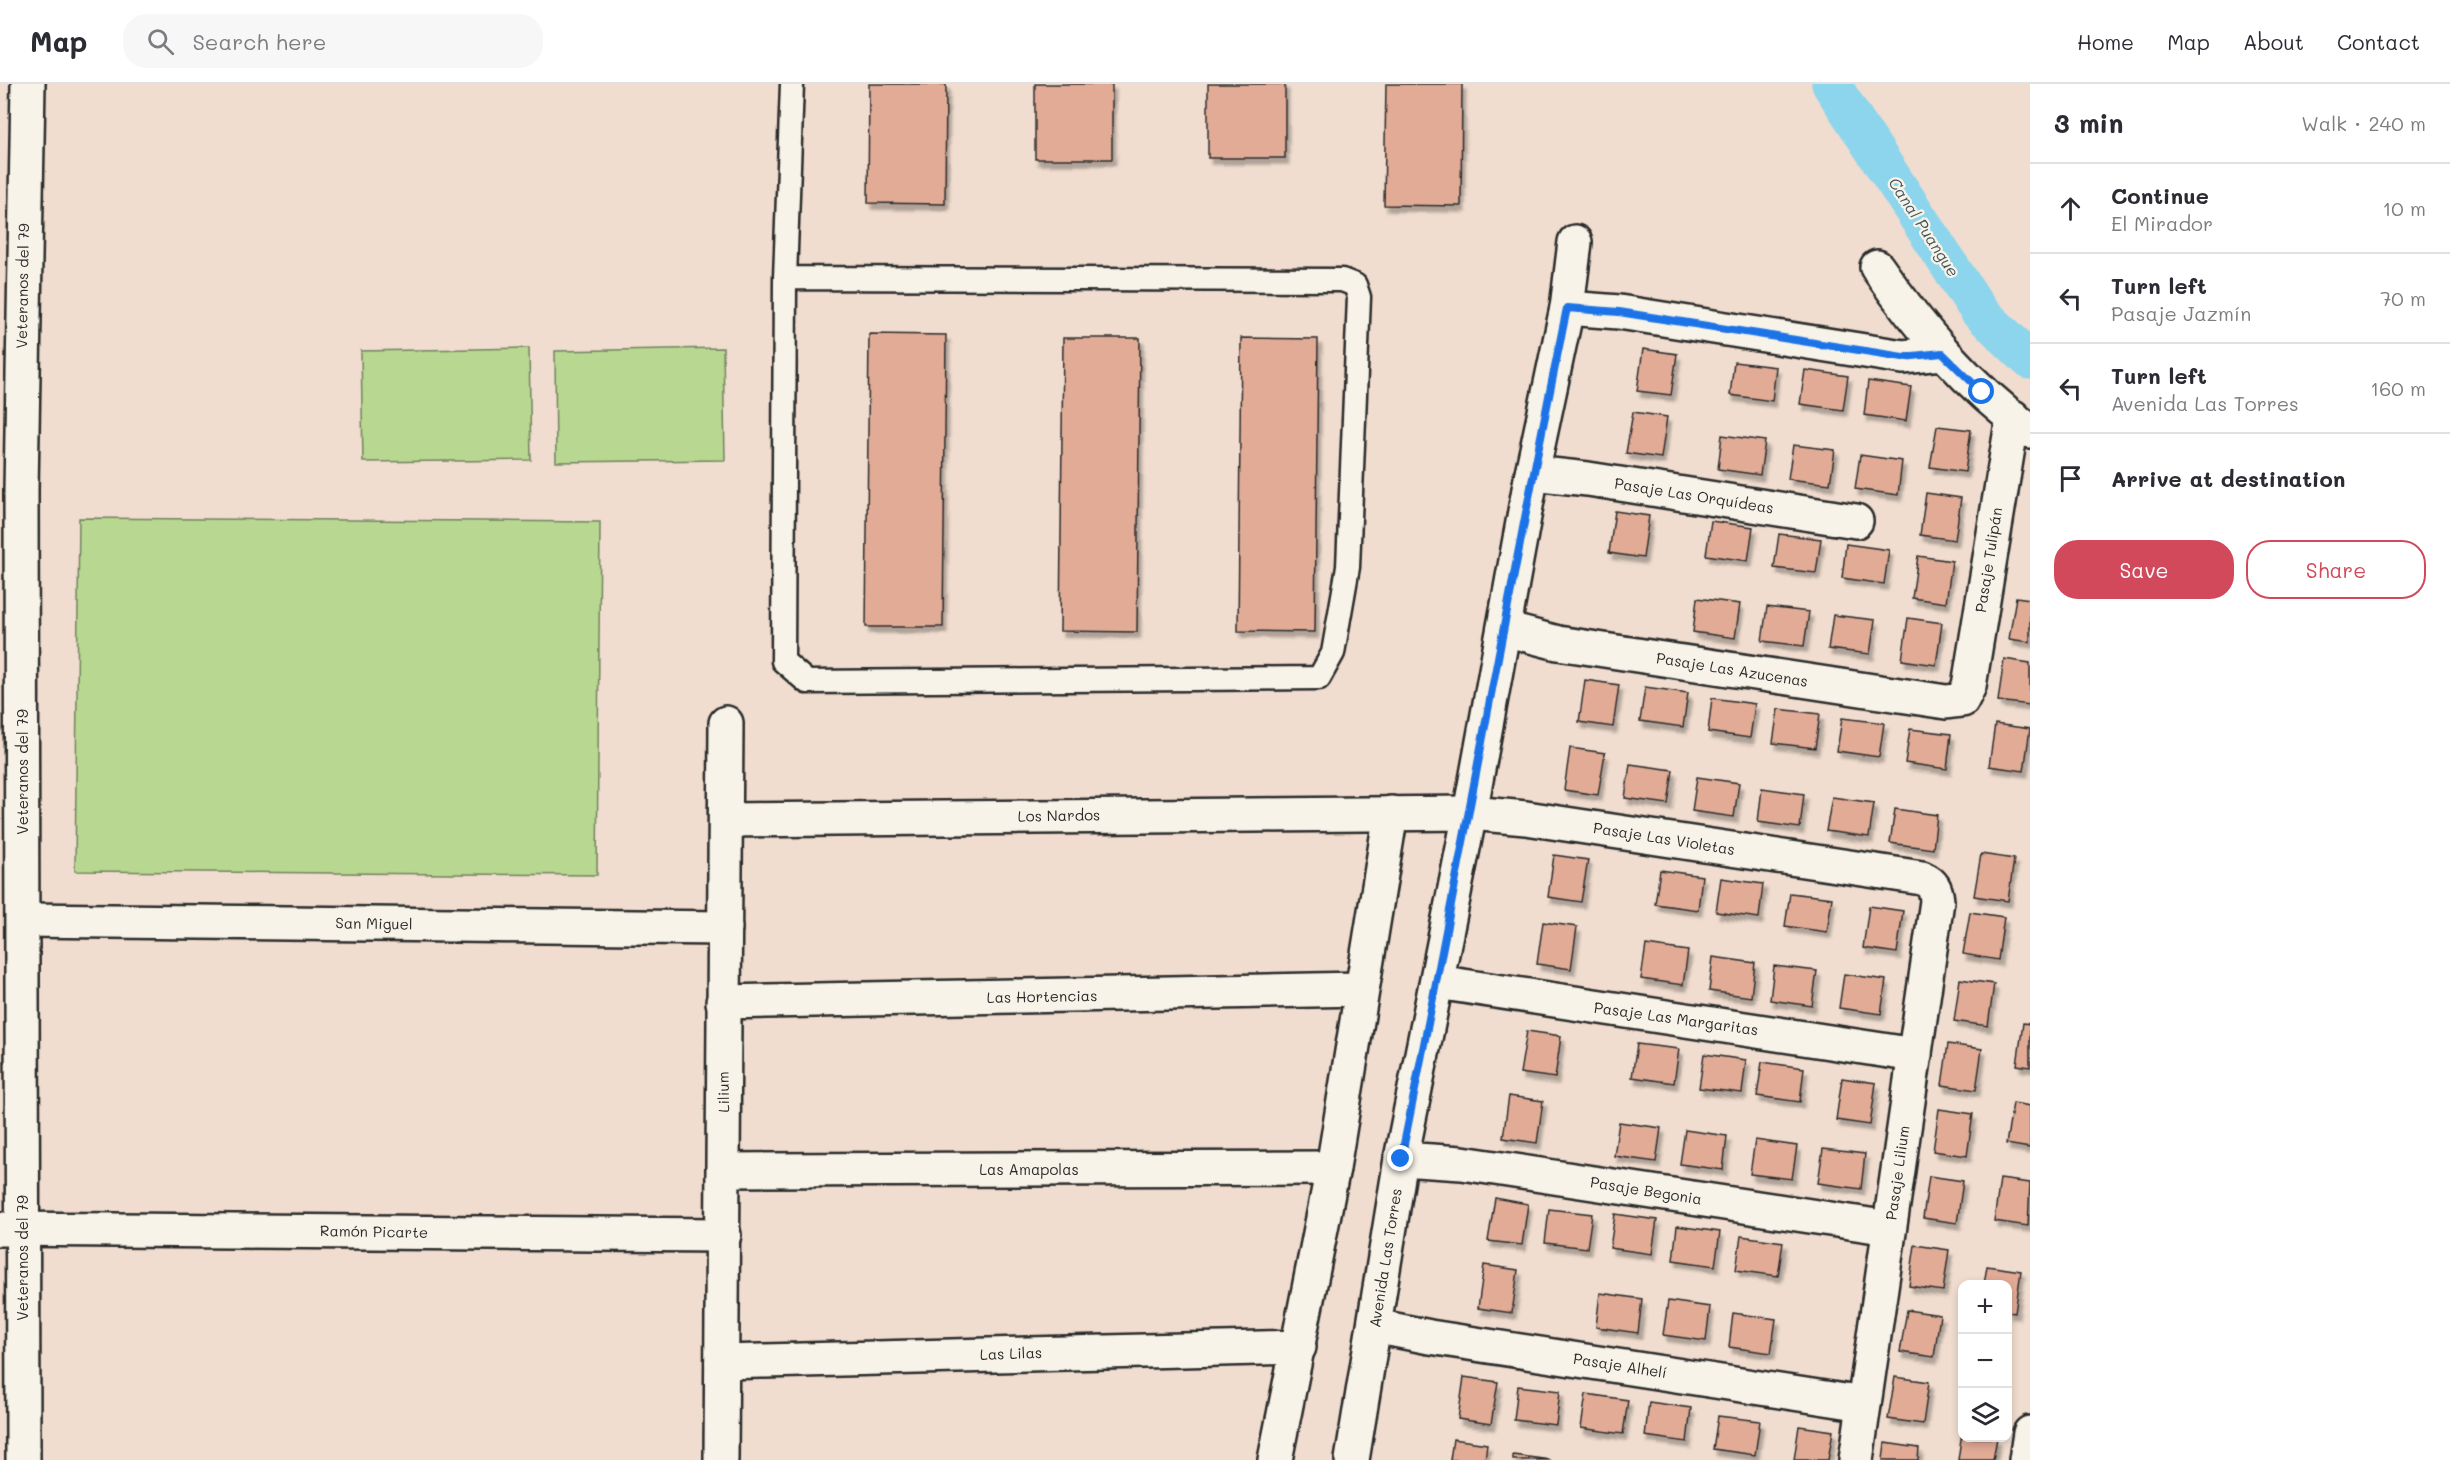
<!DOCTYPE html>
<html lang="en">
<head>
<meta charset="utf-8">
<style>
  body { margin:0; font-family:Mali,sans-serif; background:#f7f7f7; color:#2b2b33 }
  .controls { position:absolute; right:18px; bottom:18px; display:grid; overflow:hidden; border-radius:12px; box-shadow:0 3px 9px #0003 }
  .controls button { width:54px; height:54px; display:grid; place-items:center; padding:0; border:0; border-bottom:2px solid #e1e1e2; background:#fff; color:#2b2b33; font:30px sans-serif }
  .stop { position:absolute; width:18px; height:18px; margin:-14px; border:4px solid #1a73e8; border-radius:50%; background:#fff }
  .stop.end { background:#1a73e8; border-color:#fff; box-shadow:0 2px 6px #0008 }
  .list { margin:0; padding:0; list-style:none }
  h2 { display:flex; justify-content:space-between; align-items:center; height:78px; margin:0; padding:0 24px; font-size:26px }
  h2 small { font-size:20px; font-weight:400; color:#7c7c81 }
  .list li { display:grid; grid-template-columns:39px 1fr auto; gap:18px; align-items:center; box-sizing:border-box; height:90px; padding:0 24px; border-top:2px solid #e1e1e2 }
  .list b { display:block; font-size:22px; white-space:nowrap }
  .list p { margin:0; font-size:20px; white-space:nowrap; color:#7c7c81 }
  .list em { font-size:20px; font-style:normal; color:#7c7c81 }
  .actions { display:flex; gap:12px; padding:18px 24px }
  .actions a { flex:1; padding:14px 0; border:2px solid #d1495b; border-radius:24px; text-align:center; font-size:21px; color:#d1495b }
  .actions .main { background:#d1495b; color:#fff }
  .icon { flex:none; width:33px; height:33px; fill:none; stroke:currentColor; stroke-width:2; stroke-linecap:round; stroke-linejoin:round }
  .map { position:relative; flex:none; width:2030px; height:1376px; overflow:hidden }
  header { display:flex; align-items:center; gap:36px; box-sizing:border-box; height:84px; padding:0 30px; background:#fff; border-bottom:2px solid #e1e1e2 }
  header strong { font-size:28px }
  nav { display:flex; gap:33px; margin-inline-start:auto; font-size:21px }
  .search { width:420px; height:54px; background:#f7f7f7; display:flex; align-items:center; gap:15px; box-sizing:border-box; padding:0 21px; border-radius:24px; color:#7c7c81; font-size:22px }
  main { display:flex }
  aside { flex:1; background:#fff }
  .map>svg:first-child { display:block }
</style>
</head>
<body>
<header>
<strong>Map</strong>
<div class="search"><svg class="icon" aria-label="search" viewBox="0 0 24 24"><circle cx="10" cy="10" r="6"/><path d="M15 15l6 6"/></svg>Search here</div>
<nav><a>Home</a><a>Map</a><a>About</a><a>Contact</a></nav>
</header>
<main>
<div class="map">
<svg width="2030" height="1376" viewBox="0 0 2030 1376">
  <defs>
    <filter id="shadow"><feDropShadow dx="3.5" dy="6" stdDeviation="1.5" flood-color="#0004"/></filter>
  </defs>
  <rect width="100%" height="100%" fill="#f0ddcf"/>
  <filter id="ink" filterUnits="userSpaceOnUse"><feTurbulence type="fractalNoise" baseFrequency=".0167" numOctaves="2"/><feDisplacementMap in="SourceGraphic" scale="12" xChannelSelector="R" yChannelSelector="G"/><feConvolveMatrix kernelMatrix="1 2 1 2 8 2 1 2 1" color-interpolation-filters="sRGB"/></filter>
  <g filter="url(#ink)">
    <g fill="#b8d891" stroke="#72825e" stroke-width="1.5">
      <path d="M 529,264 L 531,376 L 363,378 L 361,267 Z"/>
      <path d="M 723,264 L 725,376 L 556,378 L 555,267 Z"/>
      <path d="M 79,434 L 600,438 L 597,791 L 75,787 Z"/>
    </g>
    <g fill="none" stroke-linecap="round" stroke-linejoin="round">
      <path stroke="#8cd5ed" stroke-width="39" d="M 1831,0 L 1979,227 L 2030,276"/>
    </g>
    <g fill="#e1ab96" stroke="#2b2b2b" stroke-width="1.5" filter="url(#shadow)">
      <path d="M 869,0 L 946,0 L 945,120 L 868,119 Z"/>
      <rect x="1035" y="0" width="77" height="75"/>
      <rect x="1208" y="0" width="77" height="74"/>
      <path d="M 1386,0 L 1462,0 L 1461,122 L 1384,121 Z"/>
      <path d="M 869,250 L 946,251 L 943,543 L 866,543 Z"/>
      <path d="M 1063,254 L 1140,254 L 1137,548 L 1060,547 Z"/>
      <path d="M 1241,254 L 1318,255 L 1315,548 L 1238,547 Z"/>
      <path d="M 1643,265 L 1677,270 L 1671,311 L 1637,307 Z"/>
      <path d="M 1734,278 L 1776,283 L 1772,317 L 1730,311 Z"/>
      <path d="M 1805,286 L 1848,292 L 1843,326 L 1800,320 Z"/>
      <path d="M 1868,297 L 1911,303 L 1906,337 L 1864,331 Z"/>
      <path d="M 1633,328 L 1667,333 L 1661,374 L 1626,369 Z"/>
      <path d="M 1937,342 L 1971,346 L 1965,388 L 1930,383 Z"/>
      <path d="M 1722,351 L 1765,357 L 1760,391 L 1718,385 Z"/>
      <path d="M 1793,361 L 1835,366 L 1830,400 L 1788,395 Z"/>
      <path d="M 1860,371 L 1902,377 L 1898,411 L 1855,405 Z"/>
      <path d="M 1926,409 L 1961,414 L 1955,456 L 1920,451 Z"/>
      <path d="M 1615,427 L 1649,432 L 1643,474 L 1609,469 Z"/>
      <path d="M 1711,437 L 1753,443 L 1748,477 L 1706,471 Z"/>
      <path d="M 1779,450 L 1821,455 L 1816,489 L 1774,484 Z"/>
      <path d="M 1846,460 L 1889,466 L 1884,500 L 1842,494 Z"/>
      <path d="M 1918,472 L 1952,477 L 1946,519 L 1912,514 Z"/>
      <path d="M 2016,513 L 2030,515 L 2030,558 L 2009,555 Z"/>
      <path d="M 1697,514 L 1740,520 L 1735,554 L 1693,548 Z"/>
      <path d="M 1767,523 L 1809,528 L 1804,562 L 1762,557 Z"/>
      <path d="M 1833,531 L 1875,536 L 1870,570 L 1828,565 Z"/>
      <path d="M 1908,534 L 1942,539 L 1936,581 L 1902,576 Z"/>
      <path d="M 2004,575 L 2030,579 L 2030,621 L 1998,617 Z"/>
      <path d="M 1585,596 L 1619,601 L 1613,643 L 1579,638 Z"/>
      <path d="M 1645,603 L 1688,609 L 1683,643 L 1640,637 Z"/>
      <path d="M 1712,614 L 1755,620 L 1750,654 L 1708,648 Z"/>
      <path d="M 1778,625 L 1820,630 L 1815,664 L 1773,659 Z"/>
      <path d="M 1842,634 L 1884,639 L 1879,673 L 1837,667 Z"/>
      <path d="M 1995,640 L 2030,645 L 2024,687 L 1989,682 Z"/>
      <path d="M 1910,645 L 1951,650 L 1947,685 L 1905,679 Z"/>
      <path d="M 1570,664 L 1605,669 L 1598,711 L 1564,706 Z"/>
      <path d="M 1630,680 L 1673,686 L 1668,720 L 1625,714 Z"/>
      <path d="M 1697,693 L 1739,699 L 1734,733 L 1692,727 Z"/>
      <path d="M 1762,704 L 1804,710 L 1800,744 L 1758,738 Z"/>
      <path d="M 1832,713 L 1874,719 L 1869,753 L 1826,747 Z"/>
      <path d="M 1895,725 L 1937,731 L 1933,765 L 1890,759 Z"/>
      <path d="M 1981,770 L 2014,775 L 2008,817 L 1974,812 Z"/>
      <path d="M 1554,771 L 1588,776 L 1581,818 L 1548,813 Z"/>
      <path d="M 1660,786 L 1702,792 L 1698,826 L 1655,820 Z"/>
      <path d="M 1721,794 L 1763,800 L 1759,834 L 1716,828 Z"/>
      <path d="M 1790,809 L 1832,814 L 1827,848 L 1785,842 Z"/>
      <path d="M 1869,822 L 1903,827 L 1897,869 L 1863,864 Z"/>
      <path d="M 1970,828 L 2004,833 L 1998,876 L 1963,870 Z"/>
      <path d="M 1543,838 L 1577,843 L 1571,885 L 1537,880 Z"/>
      <path d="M 1646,861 L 1688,867 L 1683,901 L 1641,895 Z"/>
      <path d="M 1713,873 L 1755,879 L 1751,913 L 1709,907 Z"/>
      <path d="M 1774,882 L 1817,887 L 1812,922 L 1770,916 Z"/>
      <path d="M 1844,890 L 1886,896 L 1881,930 L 1839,924 Z"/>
      <path d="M 1960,895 L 1994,900 L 1988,942 L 1954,937 Z"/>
      <path d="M 2023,939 L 2030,940 L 2030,983 L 2017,981 Z"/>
      <path d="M 1527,947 L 1561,952 L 1555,994 L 1520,989 Z"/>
      <path d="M 1637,960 L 1679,965 L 1674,999 L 1632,993 Z"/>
      <path d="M 1948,960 L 1982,965 L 1976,1006 L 1942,1001 Z"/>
      <path d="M 1704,970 L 1746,976 L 1742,1009 L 1699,1004 Z"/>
      <path d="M 1762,978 L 1804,984 L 1800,1018 L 1757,1012 Z"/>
      <path d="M 1842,994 L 1876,999 L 1870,1041 L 1836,1036 Z"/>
      <path d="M 1509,1012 L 1543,1017 L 1537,1059 L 1503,1054 Z"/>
      <path d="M 2013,1019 L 2030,1022 L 2030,1064 L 2006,1060 Z"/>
      <path d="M 1939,1025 L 1973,1030 L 1967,1072 L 1933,1067 Z"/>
      <path d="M 1619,1038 L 1661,1044 L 1656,1078 L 1614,1072 Z"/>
      <path d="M 1685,1046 L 1727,1052 L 1723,1086 L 1680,1080 Z"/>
      <path d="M 1755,1056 L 1797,1062 L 1792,1095 L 1750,1090 Z"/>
      <path d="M 1823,1065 L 1865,1070 L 1861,1105 L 1818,1099 Z"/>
      <path d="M 1929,1092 L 1963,1097 L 1957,1139 L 1923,1134 Z"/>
      <path d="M 2000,1095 L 2030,1099 L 2028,1142 L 1994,1137 Z"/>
      <path d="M 1495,1114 L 1528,1120 L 1522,1161 L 1488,1157 Z"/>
      <path d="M 1549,1125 L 1592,1130 L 1587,1164 L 1545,1159 Z"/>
      <path d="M 1615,1130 L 1657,1136 L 1652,1170 L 1610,1164 Z"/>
      <path d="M 1677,1142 L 1720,1148 L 1715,1182 L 1673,1176 Z"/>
      <path d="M 1741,1152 L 1783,1158 L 1778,1192 L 1736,1186 Z"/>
      <path d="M 1915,1161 L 1949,1166 L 1943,1207 L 1909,1202 Z"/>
      <path d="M 1484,1181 L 1518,1186 L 1512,1229 L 1478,1224 Z"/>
      <path d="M 1987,1182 L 2021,1187 L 2015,1229 L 2008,1228 L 2008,1200 L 1984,1200 Z"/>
      <path d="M 1600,1209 L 1642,1215 L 1638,1249 L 1596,1243 Z"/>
      <path d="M 1668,1217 L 1710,1223 L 1706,1257 L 1663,1251 Z"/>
      <path d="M 1907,1226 L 1940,1231 L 1934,1273 L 1900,1268 Z"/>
      <path d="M 1733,1229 L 1776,1235 L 1771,1269 L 1729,1263 Z"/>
      <path d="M 1464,1293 L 1498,1298 L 1491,1340 L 1458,1335 Z"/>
      <path d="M 1895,1293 L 1929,1298 L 1923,1340 L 1888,1335 Z"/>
      <path d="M 1518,1302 L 1560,1307 L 1556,1341 L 1514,1336 Z"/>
      <path d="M 1586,1310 L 1628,1316 L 1623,1350 L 1581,1344 Z"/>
      <path d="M 1649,1318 L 1691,1324 L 1687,1358 L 1645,1352 Z"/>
      <path d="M 1718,1332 L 1760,1337 L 1755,1371 L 1713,1365 Z"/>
      <path d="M 1799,1342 L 1833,1347 L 1828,1376 L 1794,1376 Z"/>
      <path d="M 1962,1348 L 1962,1354 L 1997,1354 L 1993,1376 L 1958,1376 Z"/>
      <path d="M 1453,1355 L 1487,1360 L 1485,1376 L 1450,1376 Z"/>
      <path d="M 1885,1359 L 1919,1364 L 1918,1376 L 1883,1376 Z"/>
      <path d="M 1513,1371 L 1551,1376 L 1513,1376 Z"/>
    </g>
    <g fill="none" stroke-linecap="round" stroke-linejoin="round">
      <g stroke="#2b2b2b" stroke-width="27">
        <path id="lane" d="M 785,194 L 1342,196 L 1355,201 L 1359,213 L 1348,483 L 1333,569 L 1319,594 L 807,598 L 783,577 L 785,194 L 792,0"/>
      </g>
      <g stroke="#2b2b2b" stroke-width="38">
        <g id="street">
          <path d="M 1877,183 C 1920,245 1968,302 2030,347"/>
          <path d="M 1567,224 L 1619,228 L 1903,273 L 1942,269"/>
          <path d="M 1532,389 L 1588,395 L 1856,437"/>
          <path d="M 1504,545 L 1558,559 L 1946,618 L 1962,616 L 1969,602 L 2013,333"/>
          <path d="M 727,736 L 1470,729 L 1526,734 L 1922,794 C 1933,799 1936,805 1937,817 L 1856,1376"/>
          <path d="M 24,836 L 725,844"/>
          <path d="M 1437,898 L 1915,971"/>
          <path d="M 723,918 L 1361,905"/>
          <path d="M 1401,1075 L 1462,1079 L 1889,1144"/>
          <path d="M 725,1086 L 1333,1084"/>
          <path d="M 0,1145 L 724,1151"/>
          <path d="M 1375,1242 L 1430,1253 L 1864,1320"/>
          <path d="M 722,1278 L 1299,1263"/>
          <path d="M 23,1376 L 21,406 L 28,0"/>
          <path d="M 721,1376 L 726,639"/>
          <path d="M 1275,1376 L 1333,1084 L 1391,729"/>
          <path d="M 1352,1376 L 1401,1075 L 1470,729 L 1532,389 L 1567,224 L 1575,158"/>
          <path d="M 2026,1376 L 2030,1349"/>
        </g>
      </g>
      <use href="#lane" stroke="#f7f3e8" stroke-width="22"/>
      <use href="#street" stroke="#f7f3e8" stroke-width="33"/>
    </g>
  </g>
  <g fill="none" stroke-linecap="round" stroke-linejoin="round" filter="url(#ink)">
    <path stroke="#1a73e8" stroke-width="8" d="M 1401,1075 C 1459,792 1508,507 1567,224 L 1619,228 L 1903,273 L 1942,269 L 1982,308"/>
  </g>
  <g text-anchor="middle" stroke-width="4.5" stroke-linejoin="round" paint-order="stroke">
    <g font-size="15" fill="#2b2b2b" stroke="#f7f3e8">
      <text transform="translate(23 202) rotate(-89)" y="5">Veteranos del 79</text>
      <text transform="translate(1694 412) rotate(9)" y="5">Pasaje Las Orquídeas</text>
      <text transform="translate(1989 476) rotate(-81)" y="5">Pasaje Tulipán</text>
      <text transform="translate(1732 586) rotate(9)" y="5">Pasaje Las Azucenas</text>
      <text transform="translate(23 688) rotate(-90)" y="5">Veteranos del 79</text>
      <text transform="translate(1059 732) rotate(-1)" y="5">Los Nardos</text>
      <text transform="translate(1664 755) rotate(9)" y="5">Pasaje Las Violetas</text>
      <text transform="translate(374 840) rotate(1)" y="5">San Miguel</text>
      <text transform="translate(1042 913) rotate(-1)" y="5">Las Hortencias</text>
      <text transform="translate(1676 935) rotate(8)" y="5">Pasaje Las Margaritas</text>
      <text transform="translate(724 1008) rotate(-91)" y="5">Lilium</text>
      <text x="1029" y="1091">Las Amapolas</text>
      <text transform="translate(1898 1089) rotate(-82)" y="5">Pasaje Lilium</text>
      <text transform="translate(1646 1107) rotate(9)" y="5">Pasaje Begonia</text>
      <text transform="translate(374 1148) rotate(1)" y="5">Ramón Picarte</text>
      <text transform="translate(23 1174) rotate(-90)" y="5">Veteranos del 79</text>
      <text transform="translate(1386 1174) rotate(-81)" y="5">Avenida Las Torres</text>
      <text transform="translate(1011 1270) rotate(-2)" y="5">Las Lilas</text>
      <text transform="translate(1620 1282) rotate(9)" y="5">Pasaje Alhelí</text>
    </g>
    <g font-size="16" font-style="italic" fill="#43565c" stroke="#f7f3e8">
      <text transform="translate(1924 143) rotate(57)" y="6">Canal Puangue</text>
    </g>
  </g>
</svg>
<div class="controls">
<button>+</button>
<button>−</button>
<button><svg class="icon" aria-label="layers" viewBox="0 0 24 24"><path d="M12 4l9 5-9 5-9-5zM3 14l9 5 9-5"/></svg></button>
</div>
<div class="stop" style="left:1982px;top:308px"></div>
<div class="stop end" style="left:1401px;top:1075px"></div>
</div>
<aside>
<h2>3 min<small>Walk · 240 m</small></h2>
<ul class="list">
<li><svg class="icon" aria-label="ahead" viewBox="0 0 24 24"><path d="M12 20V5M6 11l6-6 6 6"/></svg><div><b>Continue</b><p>El Mirador</p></div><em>10 m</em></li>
<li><svg class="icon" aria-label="left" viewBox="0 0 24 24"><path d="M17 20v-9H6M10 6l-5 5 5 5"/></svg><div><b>Turn left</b><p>Pasaje Jazmín</p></div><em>70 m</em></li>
<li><svg class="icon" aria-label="left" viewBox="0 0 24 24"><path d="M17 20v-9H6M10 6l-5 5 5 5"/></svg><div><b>Turn left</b><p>Avenida Las Torres</p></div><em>160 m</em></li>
<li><svg class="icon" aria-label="arrive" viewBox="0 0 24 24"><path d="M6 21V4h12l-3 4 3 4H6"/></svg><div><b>Arrive at destination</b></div></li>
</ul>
<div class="actions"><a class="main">Save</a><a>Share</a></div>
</aside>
</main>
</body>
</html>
